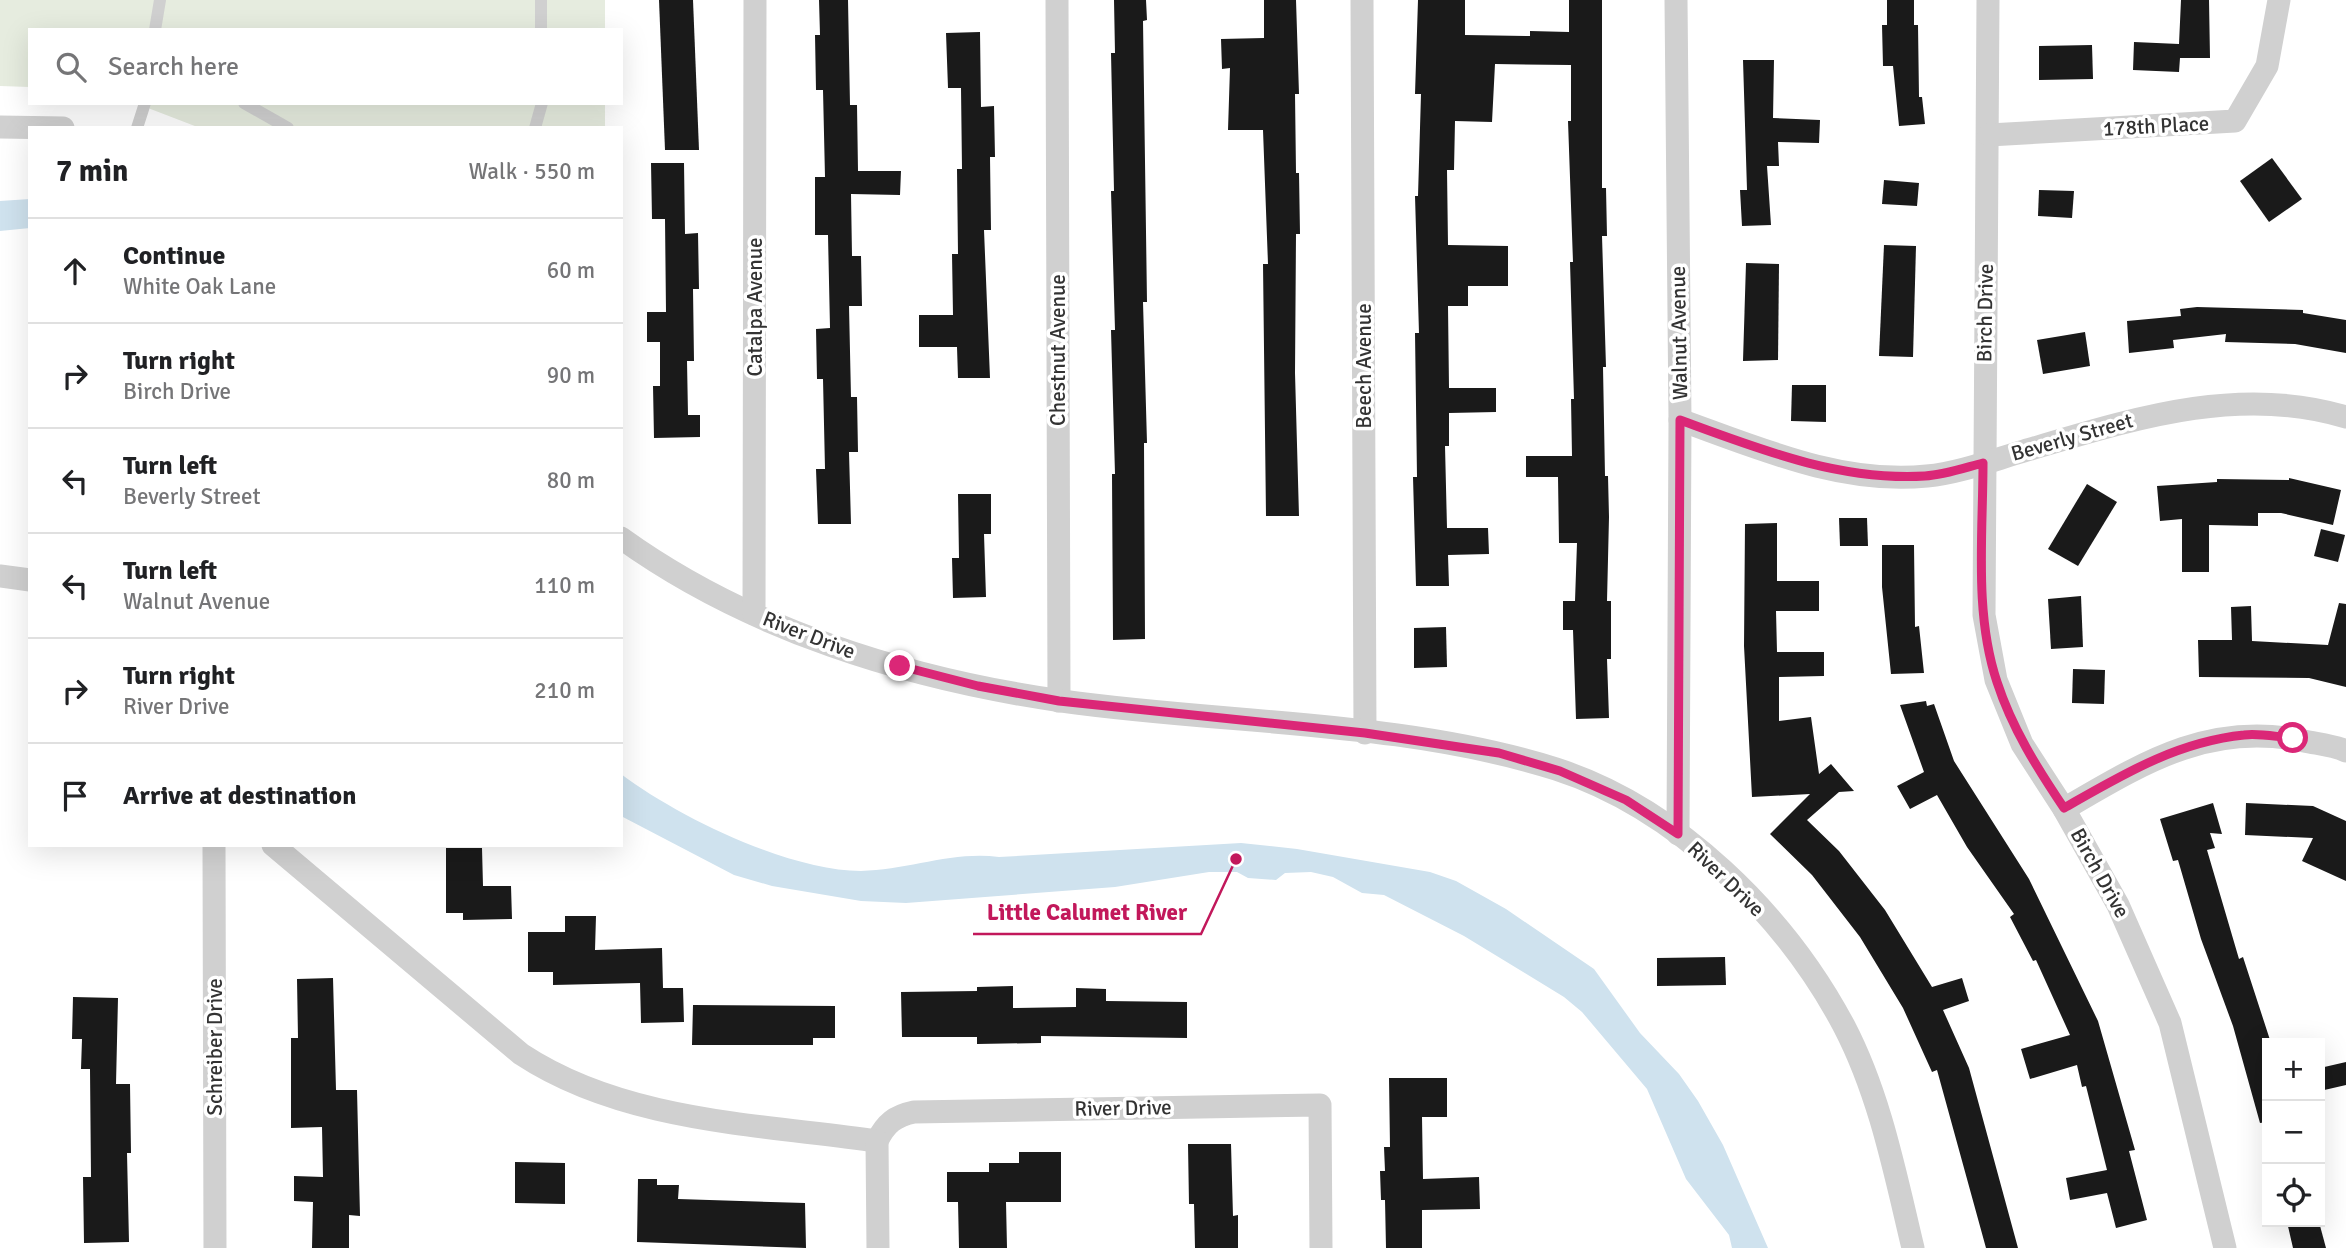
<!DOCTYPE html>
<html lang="en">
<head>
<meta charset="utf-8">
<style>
  body { margin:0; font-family:Signika,sans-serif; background:#f2f2f2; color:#202124 }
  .controls { position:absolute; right:21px; bottom:21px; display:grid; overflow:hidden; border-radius:0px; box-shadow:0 7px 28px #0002 }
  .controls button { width:63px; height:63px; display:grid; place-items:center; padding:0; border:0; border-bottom:2px solid #e0e0e0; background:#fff; color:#202124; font:35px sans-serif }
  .stop { position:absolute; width:21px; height:21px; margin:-16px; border:5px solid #db2777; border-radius:50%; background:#fff }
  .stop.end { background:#db2777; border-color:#fff; box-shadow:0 2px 7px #0008 }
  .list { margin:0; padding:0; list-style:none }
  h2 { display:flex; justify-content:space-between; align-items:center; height:91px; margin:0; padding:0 28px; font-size:30px }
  h2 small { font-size:23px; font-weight:400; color:#757577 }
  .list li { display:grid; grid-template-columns:46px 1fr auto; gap:21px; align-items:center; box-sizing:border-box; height:105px; padding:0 28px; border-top:2px solid #e0e0e0 }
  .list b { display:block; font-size:26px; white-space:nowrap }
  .list p { margin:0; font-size:23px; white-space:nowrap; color:#757577 }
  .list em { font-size:23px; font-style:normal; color:#757577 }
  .icon { flex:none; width:38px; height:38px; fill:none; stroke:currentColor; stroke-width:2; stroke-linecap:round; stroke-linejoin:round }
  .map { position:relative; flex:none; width:2346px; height:1248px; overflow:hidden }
  .search { position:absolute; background:#fff; box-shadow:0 7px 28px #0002; left:28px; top:28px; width:595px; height:77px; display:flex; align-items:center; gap:18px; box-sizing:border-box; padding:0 24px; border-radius:0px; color:#757577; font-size:26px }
  .panel { position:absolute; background:#fff; box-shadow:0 7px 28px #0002; left:28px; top:126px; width:595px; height:721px; border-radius:0px }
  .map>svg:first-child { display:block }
</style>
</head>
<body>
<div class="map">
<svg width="2346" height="1248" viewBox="0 0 2346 1248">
  <rect width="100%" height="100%" fill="#fff"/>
  <g fill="#e6ecdf">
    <path d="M 0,0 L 605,0 L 605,30 L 30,30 L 30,87 L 0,86 Z"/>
    <path d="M 135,103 L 605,103 L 605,128 L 200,128 Z"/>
  </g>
  <g fill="#cfe2ee">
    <path d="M 30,199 L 30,228 L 0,231 L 0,201 Z"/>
    <path d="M 621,774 C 678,817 789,871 861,871 C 908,870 952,851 999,857 L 1241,843 L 1297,849 L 1430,872 L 1456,881 L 1506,909 L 1594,969 L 1640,1033 L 1679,1074 L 1698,1101 L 1723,1145 L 1768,1248 L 1732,1248 L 1729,1235 L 1686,1179 L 1647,1089 L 1582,1012 L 1564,997 L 1464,936 L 1384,895 L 1362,893 L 1333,877 L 1311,872 L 1285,873 L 1276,880 L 1248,878 L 1237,872 L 1209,872 L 1115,887 L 906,903 L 861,901 L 772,886 L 734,875 L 621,816 Z"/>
  </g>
  <g fill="#1a1a1a">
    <path d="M 659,0 L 693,0 L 699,150 L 665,150 Z"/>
    <path d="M 819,0 L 848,0 L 850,105 L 857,105 L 858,171 L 901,171 L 900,195 L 851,194 L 852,256 L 861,256 L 862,306 L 849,306 L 851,397 L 857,397 L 858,452 L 849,452 L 851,524 L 818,524 L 816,469 L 825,469 L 823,379 L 817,379 L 816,329 L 830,328 L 828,235 L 815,235 L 815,177 L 825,177 L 823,90 L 816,90 L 815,35 L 820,35 Z"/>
    <path d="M 1114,0 L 1146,0 L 1147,20 L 1143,21 L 1147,302 L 1143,302 L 1147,443 L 1144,443 L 1145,639 L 1113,640 L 1112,474 L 1115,474 L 1111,330 L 1115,330 L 1111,191 L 1114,191 L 1111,53 L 1115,53 Z"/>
    <path d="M 1264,0 L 1296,0 L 1299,94 L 1295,94 L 1296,173 L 1299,173 L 1300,234 L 1296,234 L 1295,373 L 1299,516 L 1266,516 L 1263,264 L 1268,264 L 1263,130 L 1228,130 L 1230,68 L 1222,69 L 1221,39 L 1264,38 Z"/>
    <path d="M 1418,0 L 1465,0 L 1465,35 L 1530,36 L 1530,31 L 1569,32 L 1569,0 L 1602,0 L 1602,188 L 1606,188 L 1607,236 L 1602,236 L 1606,367 L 1603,367 L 1605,476 L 1608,476 L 1609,517 L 1607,601 L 1611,601 L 1611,659 L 1607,659 L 1609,718 L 1576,719 L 1573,630 L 1563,630 L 1563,601 L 1575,601 L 1577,543 L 1559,543 L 1558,477 L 1526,477 L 1526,456 L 1572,456 L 1571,399 L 1574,399 L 1570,262 L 1573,262 L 1568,121 L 1571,121 L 1571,65 L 1495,64 L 1492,122 L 1455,121 L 1454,170 L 1447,170 L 1448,245 L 1508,246 L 1508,286 L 1468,286 L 1468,306 L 1448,306 L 1449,388 L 1496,388 L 1496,412 L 1449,413 L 1449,446 L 1445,446 L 1447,528 L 1488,528 L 1489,554 L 1448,555 L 1449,586 L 1416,586 L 1413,477 L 1417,477 L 1415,333 L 1419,333 L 1415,196 L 1418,196 L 1421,94 L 1415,94 Z"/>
    <path d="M 1887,0 L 1914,0 L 1914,25 L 1918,25 L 1919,97 L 1922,97 L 1925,124 L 1899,126 L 1893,66 L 1883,66 L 1882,25 L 1887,25 Z"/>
    <path d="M 2181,0 L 2209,0 L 2210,58 L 2180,58 L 2179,72 L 2133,70 L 2134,42 L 2179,44 Z"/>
    <path d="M 980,32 L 981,107 L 994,106 L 995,157 L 990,157 L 991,230 L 984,230 L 990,378 L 958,378 L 957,347 L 919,347 L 919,315 L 953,315 L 952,254 L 958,254 L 957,169 L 962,169 L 961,88 L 948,88 L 946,33 Z"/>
    <path d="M 2092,45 L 2093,79 L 2039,80 L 2039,46 Z"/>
    <path d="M 1743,60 L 1774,60 L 1773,118 L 1820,120 L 1819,143 L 1778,142 L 1779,166 L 1767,166 L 1771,225 L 1742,226 L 1740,190 L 1747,190 Z"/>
    <path d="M 2272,158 L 2302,199 L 2269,222 L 2240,181 Z"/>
    <path d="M 651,163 L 684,163 L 685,234 L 698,233 L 699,289 L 693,289 L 694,361 L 687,361 L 688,415 L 700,415 L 700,437 L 654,438 L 653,386 L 660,386 L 660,342 L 647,342 L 647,312 L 666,312 L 665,219 L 652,219 Z"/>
    <path d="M 1884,180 L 1919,183 L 1917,206 L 1882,204 Z"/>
    <path d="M 2039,190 L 2074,191 L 2072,218 L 2038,216 Z"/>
    <path d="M 1884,245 L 1916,246 L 1913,357 L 1879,356 Z"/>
    <path d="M 1746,263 L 1779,264 L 1778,360 L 1743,361 Z"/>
    <path d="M 2197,307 L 2303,310 L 2303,313 L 2346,320 L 2346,353 L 2295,344 L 2225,342 L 2226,334 L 2173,340 L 2174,348 L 2129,353 L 2127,321 L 2181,316 L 2180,309 Z"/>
    <path d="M 2085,332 L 2090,366 L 2043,374 L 2037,340 Z"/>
    <path d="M 1792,385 L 1826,385 L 1826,422 L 1791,421 Z"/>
    <path d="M 2289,478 L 2341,490 L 2333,525 L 2281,513 L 2258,513 L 2258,526 L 2209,525 L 2209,572 L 2182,572 L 2182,519 L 2160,521 L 2157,486 L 2217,482 L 2217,479 L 2289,480 Z"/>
    <path d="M 2087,484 L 2117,502 L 2078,566 L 2048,549 Z"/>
    <path d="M 958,494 L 991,494 L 991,534 L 984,534 L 986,597 L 953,598 L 952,558 L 959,558 Z"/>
    <path d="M 1839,518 L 1867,518 L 1868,546 L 1840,546 Z"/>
    <path d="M 1777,523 L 1777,581 L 1819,581 L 1819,611 L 1776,611 L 1777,652 L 1824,652 L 1824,676 L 1779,677 L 1779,721 L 1811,717 L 1819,774 L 1831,764 L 1854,791 L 1839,792 L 1807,820 L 1839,851 L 1885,910 L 1932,987 L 1962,978 L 1969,1001 L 1943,1010 L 1969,1068 L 2018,1248 L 1986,1248 L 1937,1070 L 1932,1072 L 1903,1008 L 1860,937 L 1812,875 L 1770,834 L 1810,794 L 1752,797 L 1744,646 L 1745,524 Z"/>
    <path d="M 2321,529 L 2345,535 L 2338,562 L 2314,556 Z"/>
    <path d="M 1882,545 L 1914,545 L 1915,627 L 1919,626 L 1924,673 L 1891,674 L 1882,587 Z"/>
    <path d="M 2081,596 L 2083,647 L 2051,649 L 2048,599 Z"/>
    <path d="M 2339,603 L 2346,604 L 2346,687 L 2309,678 L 2199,677 L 2198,640 L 2232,640 L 2231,607 L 2251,606 L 2252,641 L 2328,645 Z"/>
    <path d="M 1446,627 L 1447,667 L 1414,668 L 1414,628 Z"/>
    <path d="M 2073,669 L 2105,670 L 2104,704 L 2072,703 Z"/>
    <path d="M 1926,701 L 1927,706 L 1934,704 L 1954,761 L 2029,879 L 2098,1021 L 2135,1150 L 2129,1151 L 2147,1220 L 2116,1228 L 2107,1193 L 2070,1200 L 2066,1178 L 2107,1170 L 2086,1086 L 2082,1087 L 2077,1065 L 2030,1079 L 2021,1049 L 2070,1035 L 2036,960 L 2033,961 L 2010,917 L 2014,914 L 1967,847 L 1937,795 L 1910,809 L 1897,786 L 1924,772 L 1900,705 Z"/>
    <path d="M 2213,803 L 2222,834 L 2210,833 L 2215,848 L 2207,850 L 2239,959 L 2243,957 L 2271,1043 L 2267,1043 L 2267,1122 L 2260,1123 L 2233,1026 L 2201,939 L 2178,860 L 2173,861 L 2160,819 Z"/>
    <path d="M 2246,803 L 2313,806 L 2346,821 L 2346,881 L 2302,861 L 2313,838 L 2245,835 Z"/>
    <path d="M 446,848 L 482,848 L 483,886 L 511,886 L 512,919 L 463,920 L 463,913 L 446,913 Z"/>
    <path d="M 565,916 L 596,916 L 595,950 L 662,948 L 663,988 L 683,988 L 684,1022 L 641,1023 L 640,983 L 553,985 L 553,972 L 528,972 L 528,932 L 565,932 Z"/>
    <path d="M 1725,957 L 1726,985 L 1657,986 L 1657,958 Z"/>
    <path d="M 333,978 L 336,1090 L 357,1090 L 360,1216 L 349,1215 L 349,1248 L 312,1248 L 313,1202 L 294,1201 L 294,1176 L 323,1177 L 322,1127 L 291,1128 L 291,1038 L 298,1038 L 297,979 Z"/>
    <path d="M 1013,986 L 1013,1008 L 1076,1007 L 1076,988 L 1106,989 L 1106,1001 L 1187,1002 L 1187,1038 L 1041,1036 L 1041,1043 L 977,1044 L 977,1037 L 902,1037 L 901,992 L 977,991 L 977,987 Z"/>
    <path d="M 73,997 L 118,998 L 116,1084 L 130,1084 L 131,1153 L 127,1153 L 129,1242 L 84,1243 L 83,1177 L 91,1177 L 90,1069 L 81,1069 L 82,1039 L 72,1039 Z"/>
    <path d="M 693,1005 L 835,1006 L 835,1038 L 813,1038 L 813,1045 L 692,1045 Z"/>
    <path d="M 2346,1062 L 2346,1085 L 2320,1091 L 2320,1068 Z"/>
    <path d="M 1389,1078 L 1447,1078 L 1447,1117 L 1422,1117 L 1423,1179 L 1479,1177 L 1480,1209 L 1422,1210 L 1422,1248 L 1386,1248 L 1385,1200 L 1381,1200 L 1380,1171 L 1385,1171 L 1384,1147 L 1390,1147 Z"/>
    <path d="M 1188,1144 L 1231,1144 L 1233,1216 L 1238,1215 L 1238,1248 L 1195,1248 L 1194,1204 L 1189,1204 Z"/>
    <path d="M 1019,1152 L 1061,1152 L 1061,1202 L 1006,1202 L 1007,1248 L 959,1248 L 958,1202 L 947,1202 L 947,1172 L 989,1172 L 989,1163 L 1019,1163 Z"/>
    <path d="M 515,1162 L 565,1163 L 565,1204 L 515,1203 Z"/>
    <path d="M 638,1179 L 657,1179 L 657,1185 L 679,1185 L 678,1199 L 805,1203 L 806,1248 L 637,1242 Z"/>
    <path d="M 2287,1222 L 2319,1222 L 2326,1248 L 2293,1248 Z"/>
  </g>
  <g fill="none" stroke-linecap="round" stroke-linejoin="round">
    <g stroke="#d0d0d0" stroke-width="12">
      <path d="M 541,0 L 541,30"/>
      <path d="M 155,30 L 160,0"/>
      <path d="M 244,103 L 288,128"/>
      <path d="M 137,128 L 145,103"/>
      <path d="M 535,128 L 542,103"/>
    </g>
    <g stroke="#d0d0d0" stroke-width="23">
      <path d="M 1057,0 L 1059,701"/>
      <path d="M 1362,0 L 1365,733"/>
      <path d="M 1676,0 L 1680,420 L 1678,834"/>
      <path d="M 1988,0 L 1984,615 L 1996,680 L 2022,744 L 2064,809 L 2118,905 L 2170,1023 L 2225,1248"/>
      <path d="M 0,127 L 63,128"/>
      <path d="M 1989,135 L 2235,121 L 2267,66 L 2279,0"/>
      <path d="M 1680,420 C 1758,448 1842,485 1927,476 C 1959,473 1993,460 2024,451 C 2130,420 2237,384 2346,417"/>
      <path d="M 621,538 C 749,630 908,679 1062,701 C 1223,724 1401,720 1556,769 C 1677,808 1785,915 1844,1026 C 1880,1095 1895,1173 1913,1248"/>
      <path d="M 0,576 L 30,580"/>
      <path d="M 754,614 L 755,0"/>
      <path d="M 2064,809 C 2143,763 2209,721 2304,741 C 2318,744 2333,745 2346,751"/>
      <path d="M 214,845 L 215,1248"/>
      <path d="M 273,845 L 521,1054 C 624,1122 758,1124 877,1141 C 886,1123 895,1116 914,1112 L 1320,1105 L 1321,1248"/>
      <path d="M 877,1141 L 878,1248"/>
    </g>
  </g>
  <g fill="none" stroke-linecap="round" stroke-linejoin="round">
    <path stroke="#db2777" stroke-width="9" d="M 900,666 L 978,686 L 1059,701 L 1365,733 L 1499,753 L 1560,771 L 1626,800 L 1678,834 L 1680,420 C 1759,449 1839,481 1925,476 C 1944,475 1964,468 1983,463 C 1983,534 1974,614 1997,682 C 2012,728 2037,768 2064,808 C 2122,775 2176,742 2244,735 C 2259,733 2277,737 2293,738"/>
  </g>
  <g text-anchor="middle" stroke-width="7" stroke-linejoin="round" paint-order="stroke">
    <g font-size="21" fill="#333" stroke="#fff">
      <text transform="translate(2156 126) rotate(-3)" y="7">178th Place</text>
      <text transform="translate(755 307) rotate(-90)" y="7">Catalpa Avenue</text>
      <text transform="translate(1985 313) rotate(-89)" y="7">Birch Drive</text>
      <text transform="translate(1679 333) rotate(-91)" y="7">Walnut Avenue</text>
      <text transform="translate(1058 350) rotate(-90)" y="7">Chestnut Avenue</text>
      <text transform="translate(1364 366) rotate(-90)" y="7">Beech Avenue</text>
      <text transform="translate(2072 437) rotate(-16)" y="7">Beverly Street</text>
      <text transform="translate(809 635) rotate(21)" y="7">River Drive</text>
      <text transform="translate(2100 873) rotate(61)" y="7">Birch Drive</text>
      <text transform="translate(1726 879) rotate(44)" y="7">River Drive</text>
      <text transform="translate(215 1047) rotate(-90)" y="7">Schreiber Drive</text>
      <text transform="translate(1123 1108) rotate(-1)" y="7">River Drive</text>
    </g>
  </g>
  <path fill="none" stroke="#c2185b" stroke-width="2.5" d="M1236 859L1201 934H973"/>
  <circle fill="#c2185b" stroke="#fff" stroke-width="2.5" cx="1236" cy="859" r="7"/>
  <g font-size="23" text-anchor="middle" font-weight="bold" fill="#c2185b" stroke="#fff" stroke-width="7" stroke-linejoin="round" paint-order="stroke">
    <text x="1087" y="920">Little Calumet River</text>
  </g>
</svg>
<div class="controls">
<button>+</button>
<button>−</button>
<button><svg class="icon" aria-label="locate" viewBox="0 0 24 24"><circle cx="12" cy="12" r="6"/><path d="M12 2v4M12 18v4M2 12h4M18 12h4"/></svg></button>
</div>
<div class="stop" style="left:2293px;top:738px"></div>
<div class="stop end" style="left:900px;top:666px"></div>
<div class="search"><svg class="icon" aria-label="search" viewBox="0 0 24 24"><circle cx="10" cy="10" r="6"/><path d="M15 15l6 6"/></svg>Search here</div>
<section class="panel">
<h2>7 min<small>Walk · 550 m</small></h2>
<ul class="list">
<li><svg class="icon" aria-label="ahead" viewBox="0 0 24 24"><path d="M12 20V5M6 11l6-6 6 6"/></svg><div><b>Continue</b><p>White Oak Lane</p></div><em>60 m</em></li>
<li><svg class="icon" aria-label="right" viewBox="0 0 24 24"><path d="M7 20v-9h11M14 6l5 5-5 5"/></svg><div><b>Turn right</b><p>Birch Drive</p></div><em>90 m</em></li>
<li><svg class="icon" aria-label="left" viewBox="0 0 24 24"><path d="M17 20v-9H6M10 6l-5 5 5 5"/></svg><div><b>Turn left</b><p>Beverly Street</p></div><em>80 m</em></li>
<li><svg class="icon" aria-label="left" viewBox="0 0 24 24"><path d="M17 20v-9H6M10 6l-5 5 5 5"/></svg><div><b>Turn left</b><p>Walnut Avenue</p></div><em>110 m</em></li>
<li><svg class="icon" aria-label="right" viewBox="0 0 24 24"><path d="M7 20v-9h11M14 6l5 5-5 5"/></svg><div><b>Turn right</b><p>River Drive</p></div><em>210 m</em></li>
<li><svg class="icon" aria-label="arrive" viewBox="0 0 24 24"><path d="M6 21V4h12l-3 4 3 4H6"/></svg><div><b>Arrive at destination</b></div></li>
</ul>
</section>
</div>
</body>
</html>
